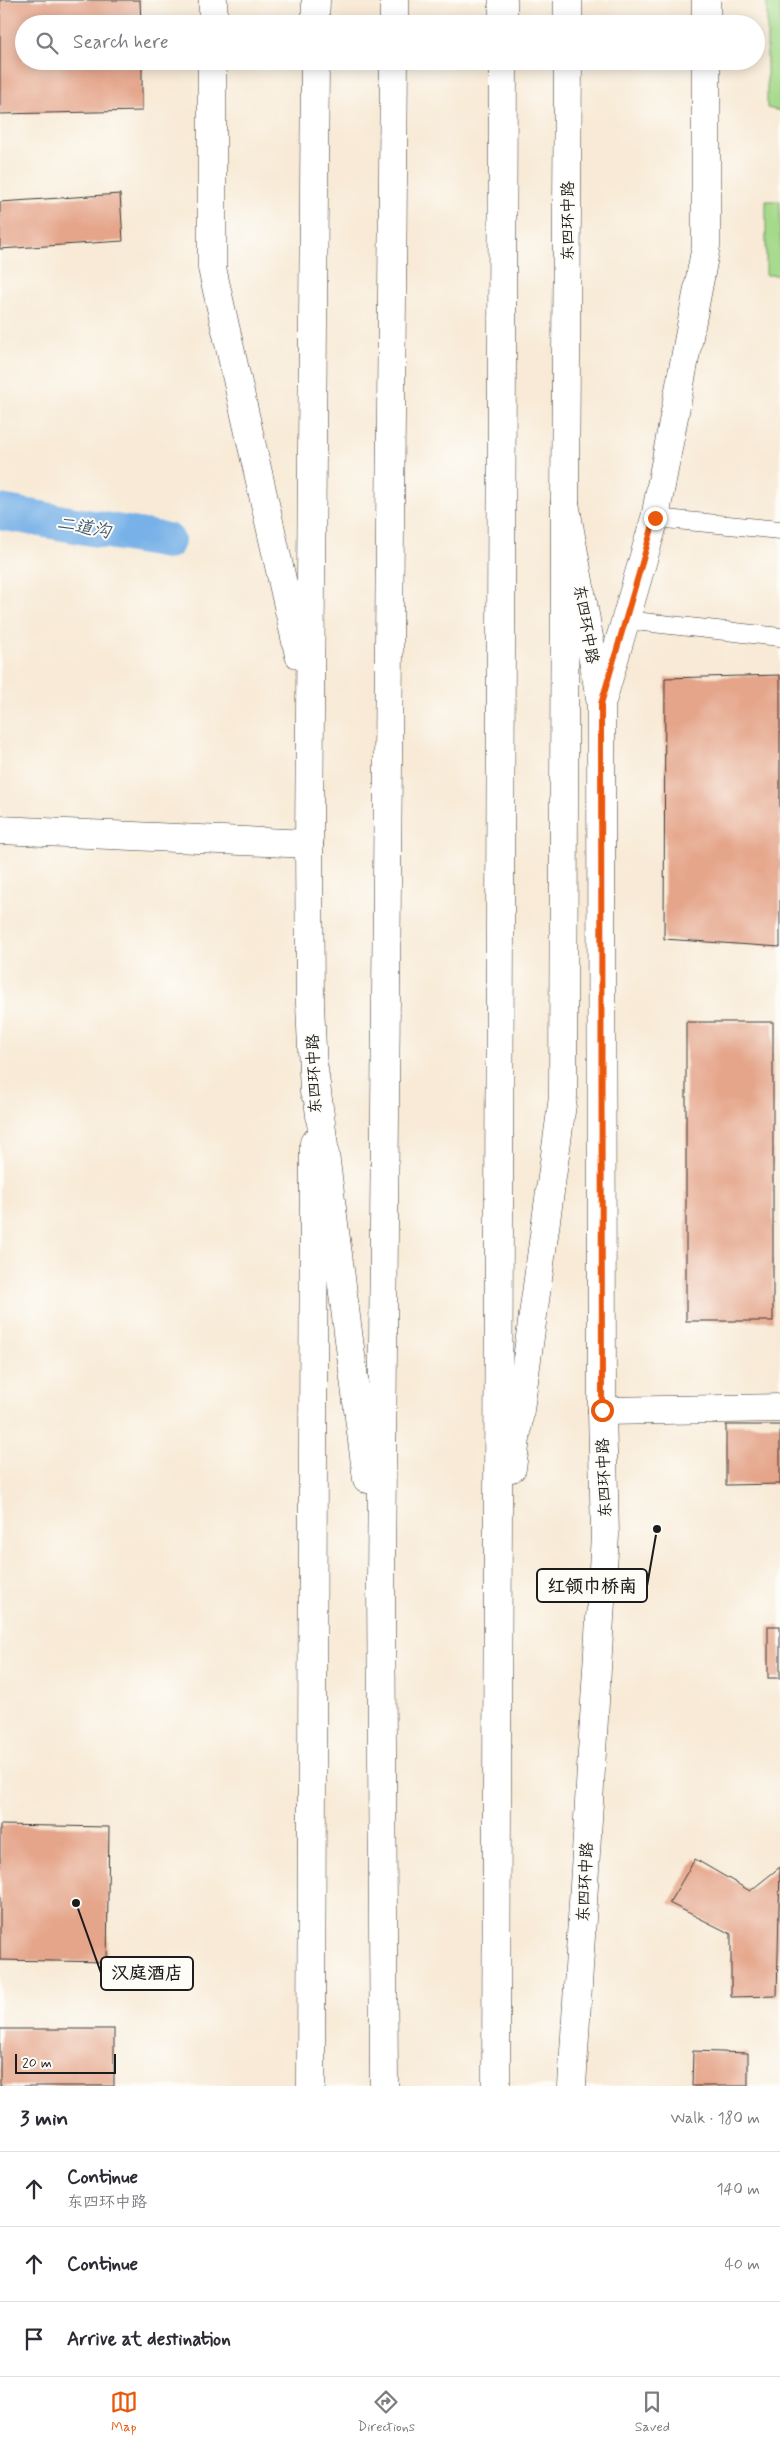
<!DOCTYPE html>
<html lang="en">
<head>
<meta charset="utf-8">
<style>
  body { margin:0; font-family:Mynerve,"LXGW WenKai TC",sans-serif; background:#f7f7f7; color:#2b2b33 }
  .scale { position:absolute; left:15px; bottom:12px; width:101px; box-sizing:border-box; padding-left:5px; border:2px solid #1c1c1c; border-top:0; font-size:14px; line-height:18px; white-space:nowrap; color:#1c1c1c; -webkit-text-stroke:4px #fdfcf7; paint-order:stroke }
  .stop { position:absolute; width:15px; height:15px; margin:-11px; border:4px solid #ea580c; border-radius:50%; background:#fff }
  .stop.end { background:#ea580c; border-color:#fff; box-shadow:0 1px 5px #0008 }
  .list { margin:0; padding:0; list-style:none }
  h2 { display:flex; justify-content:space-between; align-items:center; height:65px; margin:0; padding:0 20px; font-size:21px }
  h2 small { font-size:16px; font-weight:400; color:#7c7c81 }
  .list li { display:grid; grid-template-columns:32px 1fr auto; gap:15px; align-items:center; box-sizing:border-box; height:75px; padding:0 20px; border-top:1px solid #e1e1e2 }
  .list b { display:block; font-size:19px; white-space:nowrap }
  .list p { margin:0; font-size:16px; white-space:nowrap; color:#7c7c81 }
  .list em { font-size:16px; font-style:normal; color:#7c7c81 }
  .icon { flex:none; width:28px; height:28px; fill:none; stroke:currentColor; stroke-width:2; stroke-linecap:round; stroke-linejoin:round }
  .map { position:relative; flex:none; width:780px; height:2086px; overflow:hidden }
  .search { position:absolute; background:#fff; box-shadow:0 2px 12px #0003; left:15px; right:15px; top:15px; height:55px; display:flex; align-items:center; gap:12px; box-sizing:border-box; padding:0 18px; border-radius:28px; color:#7c7c81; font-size:19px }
  .sheet { height:290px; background:#fff }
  nav { display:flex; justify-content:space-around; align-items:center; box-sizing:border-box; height:70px; border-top:1px solid #e1e1e2; background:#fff; font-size:14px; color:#7c7c81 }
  nav a { display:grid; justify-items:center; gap:2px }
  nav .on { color:#ea580c }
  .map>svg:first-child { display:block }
</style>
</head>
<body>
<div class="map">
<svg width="780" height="2086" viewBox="0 0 780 2086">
  <rect width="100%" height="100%" fill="#fdfcf7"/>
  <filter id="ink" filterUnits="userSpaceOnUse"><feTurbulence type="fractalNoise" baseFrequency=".02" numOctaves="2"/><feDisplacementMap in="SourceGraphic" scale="10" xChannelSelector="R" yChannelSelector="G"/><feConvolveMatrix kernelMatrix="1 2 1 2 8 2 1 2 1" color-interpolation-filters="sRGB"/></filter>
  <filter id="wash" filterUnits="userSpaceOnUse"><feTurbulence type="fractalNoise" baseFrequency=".0096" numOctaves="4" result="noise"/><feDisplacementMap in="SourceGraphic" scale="20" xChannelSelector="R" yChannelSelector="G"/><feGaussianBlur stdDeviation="1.12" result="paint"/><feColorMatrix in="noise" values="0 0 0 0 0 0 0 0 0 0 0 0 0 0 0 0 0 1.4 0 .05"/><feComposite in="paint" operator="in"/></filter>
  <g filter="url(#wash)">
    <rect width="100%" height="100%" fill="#f8ead6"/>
    <g fill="#a5da8b" stroke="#607b54">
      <path d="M 767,0 L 780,0 L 780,111 L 767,108 Z"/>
      <rect x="766" y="201" width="14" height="74"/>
    </g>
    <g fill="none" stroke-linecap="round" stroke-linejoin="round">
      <path stroke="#77b1e7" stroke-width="36" d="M 0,512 L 167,541"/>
    </g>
    <g id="blocks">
      <g fill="#e5a58a">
        <path d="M 0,0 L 140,0 L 141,24 L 24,24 L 24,61 L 142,61 L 142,111 L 0,114 Z"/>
        <path d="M 120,194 L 123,241 L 0,249 L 0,202 Z"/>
        <path d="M 780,675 L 780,947 L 664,939 L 665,678 Z"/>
        <rect x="686" y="1022" width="87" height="299"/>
        <path d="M 726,1425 L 780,1425 L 780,1484 L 726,1485 Z"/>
        <rect x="768" y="1626" width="12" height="52"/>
        <path d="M 0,1825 L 109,1827 L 107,1962 L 0,1960 Z"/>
        <path d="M 695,1859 L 750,1891 L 780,1867 L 777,1996 L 731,1997 L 731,1934 L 669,1903 Z"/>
        <rect x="0" y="2029" width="114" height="57"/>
        <path d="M 693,2051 L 748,2053 L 748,2086 L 692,2086 Z"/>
      </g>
    </g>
  </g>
  <g filter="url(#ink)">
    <use href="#blocks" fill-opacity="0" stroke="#3d3b38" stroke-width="1"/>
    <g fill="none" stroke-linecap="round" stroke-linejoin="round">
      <g stroke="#3d3b38" stroke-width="19">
        <g id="lane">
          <path d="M 655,518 L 780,530"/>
          <path d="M 625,620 L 780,637"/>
        </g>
      </g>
      <g stroke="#3d3b38" stroke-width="29">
        <path id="street" d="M 602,1411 L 780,1408"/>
      </g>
      <g stroke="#3d3b38" stroke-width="29">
        <g id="secondary">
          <path d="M 213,24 L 213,0"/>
          <path d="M 315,24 L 316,0"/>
          <path d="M 568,24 L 568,0"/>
          <path d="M 706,24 L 706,0"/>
          <path d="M 212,61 L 212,268 L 299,655"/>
          <path d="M 568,61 L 565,503 L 601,704 L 602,1411 L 605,1535 L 572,2086"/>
          <path d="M 603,698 L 655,518 L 706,246 L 706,61"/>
          <path d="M 0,830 L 309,844"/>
          <path d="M 314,1092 L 310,1004 L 309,844 L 315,61"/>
          <path d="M 311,2086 L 314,1143"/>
        </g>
      </g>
      <g stroke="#3d3b38" stroke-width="29">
        <g id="highway">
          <path d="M 394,24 L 394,0"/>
          <path d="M 503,24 L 503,0"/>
          <path d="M 314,1069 L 367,1479"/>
          <path d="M 512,1468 L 563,1097 L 565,503"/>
          <path d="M 384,2086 L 381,1580 L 394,61"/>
          <path d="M 496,2086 L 503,61"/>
        </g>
      </g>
      <use href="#lane" stroke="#fff" stroke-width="18"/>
      <use href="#street" stroke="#fff" stroke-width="28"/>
      <use href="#secondary" stroke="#fff" stroke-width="28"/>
      <use href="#highway" stroke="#fff" stroke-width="28"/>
    </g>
  </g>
  <g fill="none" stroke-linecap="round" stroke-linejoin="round" filter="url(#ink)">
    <path stroke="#ea580c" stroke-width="6" d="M 602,1410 L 601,704 L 655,518"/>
  </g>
  <g text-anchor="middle" stroke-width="4" stroke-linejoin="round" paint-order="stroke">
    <g font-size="16" fill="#1c1c1c" stroke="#fdfcf7">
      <text transform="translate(567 221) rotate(-90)" y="6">东四环中路</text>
      <text transform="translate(587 624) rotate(80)" y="6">东四环中路</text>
      <text transform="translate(313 1074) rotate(-92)" y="6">东四环中路</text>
      <text transform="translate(603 1478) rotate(-92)" y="6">东四环中路</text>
      <text transform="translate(584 1882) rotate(-87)" y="6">东四环中路</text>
    </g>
    <g font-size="18" font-style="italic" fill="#40586d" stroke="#fdfcf7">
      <text transform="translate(84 527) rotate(10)" y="6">二道沟</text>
    </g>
  </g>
  <path fill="none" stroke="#1c1c1c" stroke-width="2" d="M657 1529L647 1586M76 1903L101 1973"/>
  <g fill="#1c1c1c" stroke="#fdfcf7" stroke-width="2">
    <circle cx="657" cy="1529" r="5"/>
    <circle cx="76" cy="1903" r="5"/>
  </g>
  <g fill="#fdfcf7" stroke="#1c1c1c" stroke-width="2">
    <rect x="537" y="1569" width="110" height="33" rx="5"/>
    <rect x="101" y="1957" width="92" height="33" rx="5"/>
  </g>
  <g font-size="18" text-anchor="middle" font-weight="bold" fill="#1c1c1c">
    <text x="592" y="1592">红领巾桥南</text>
    <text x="147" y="1979">汉庭酒店</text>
  </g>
</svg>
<div class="scale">20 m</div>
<div class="stop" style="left:602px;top:1410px"></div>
<div class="stop end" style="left:655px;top:518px"></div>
<div class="search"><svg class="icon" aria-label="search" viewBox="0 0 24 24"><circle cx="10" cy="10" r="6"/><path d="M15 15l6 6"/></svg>Search here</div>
</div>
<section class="sheet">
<h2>3 min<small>Walk · 180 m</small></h2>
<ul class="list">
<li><svg class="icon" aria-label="ahead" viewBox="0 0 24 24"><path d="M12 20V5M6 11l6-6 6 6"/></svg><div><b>Continue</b><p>东四环中路</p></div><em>140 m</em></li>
<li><svg class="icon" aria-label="ahead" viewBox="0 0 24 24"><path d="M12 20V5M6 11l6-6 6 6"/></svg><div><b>Continue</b></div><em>40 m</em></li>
<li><svg class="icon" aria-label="arrive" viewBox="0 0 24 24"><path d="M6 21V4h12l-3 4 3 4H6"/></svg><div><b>Arrive at destination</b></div></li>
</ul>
</section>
<nav>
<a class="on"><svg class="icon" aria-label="map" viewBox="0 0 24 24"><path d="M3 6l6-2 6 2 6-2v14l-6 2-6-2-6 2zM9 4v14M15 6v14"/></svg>Map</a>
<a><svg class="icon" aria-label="directions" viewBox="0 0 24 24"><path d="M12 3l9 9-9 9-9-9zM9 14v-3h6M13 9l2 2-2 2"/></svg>Directions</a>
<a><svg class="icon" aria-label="saved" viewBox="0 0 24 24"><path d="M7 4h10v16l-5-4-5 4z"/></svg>Saved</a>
</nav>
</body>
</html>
